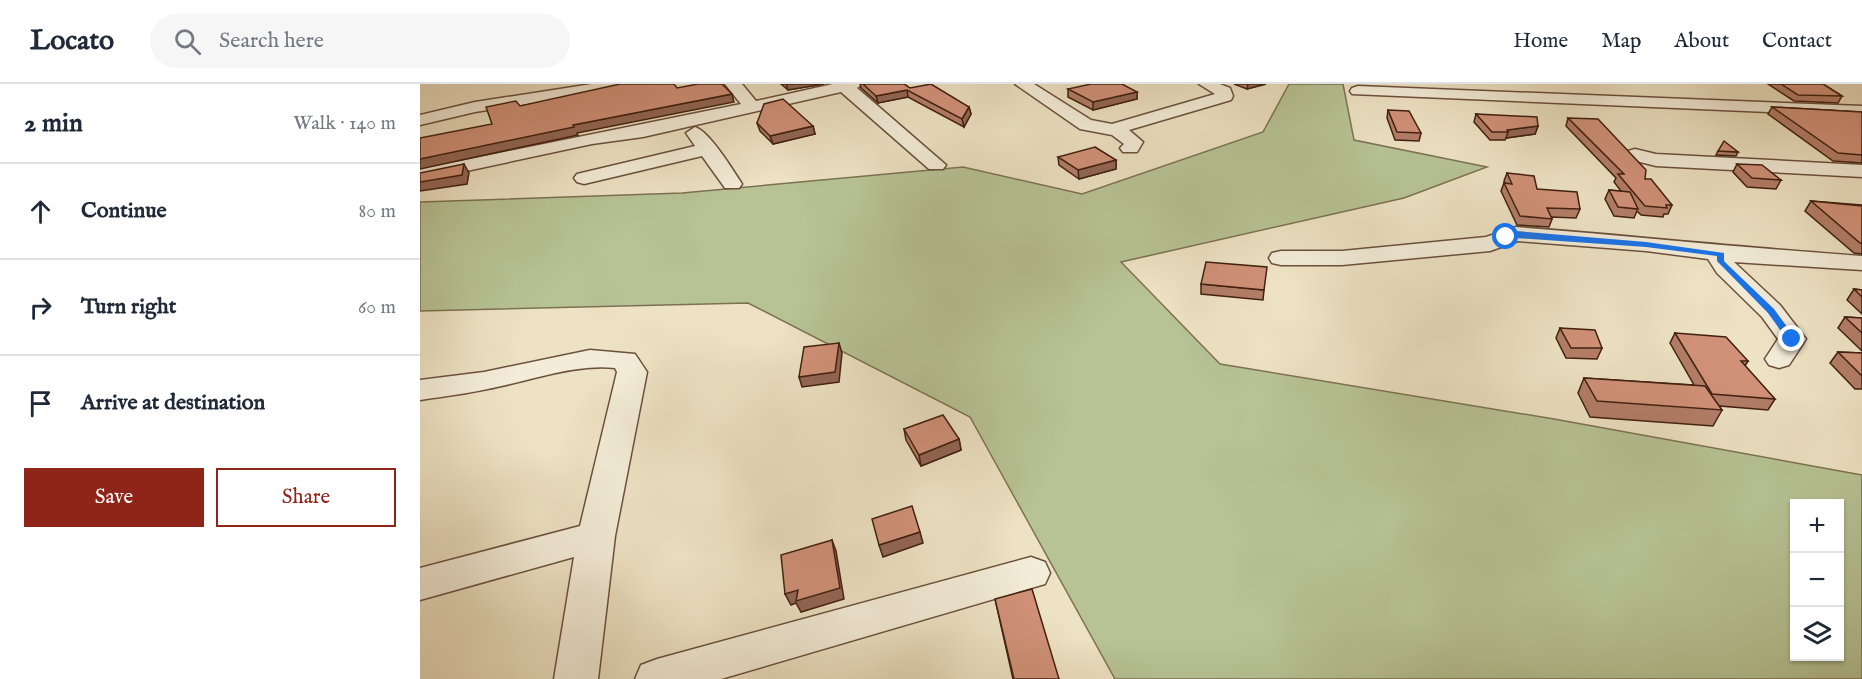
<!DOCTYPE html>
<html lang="en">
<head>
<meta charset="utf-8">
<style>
  body { margin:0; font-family:"IM FELL English",serif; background:#f6f6f7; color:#1f2937 }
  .controls { position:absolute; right:18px; bottom:18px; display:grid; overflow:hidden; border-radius:0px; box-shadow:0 2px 4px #0004 }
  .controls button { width:54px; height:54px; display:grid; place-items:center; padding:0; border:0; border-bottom:2px solid #e0e1e3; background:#fff; color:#1f2937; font:30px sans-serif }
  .stop { position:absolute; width:18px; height:18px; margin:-14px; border:4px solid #1a73e8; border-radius:50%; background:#fff }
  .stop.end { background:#1a73e8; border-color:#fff; box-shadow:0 2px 6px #0008 }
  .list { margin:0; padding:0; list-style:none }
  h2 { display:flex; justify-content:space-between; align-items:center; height:78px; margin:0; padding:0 24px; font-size:26px }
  h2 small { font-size:20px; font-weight:400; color:#747a83 }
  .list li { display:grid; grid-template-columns:39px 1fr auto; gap:18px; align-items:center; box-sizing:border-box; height:96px; padding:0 24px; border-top:2px solid #e0e1e3 }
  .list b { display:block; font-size:22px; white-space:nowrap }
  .list em { font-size:20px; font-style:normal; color:#747a83 }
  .actions { display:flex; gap:12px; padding:18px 24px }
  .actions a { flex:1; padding:14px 0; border:2px solid #8f2418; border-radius:0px; text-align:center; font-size:21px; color:#8f2418 }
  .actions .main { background:#8f2418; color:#fff }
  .icon { flex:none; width:33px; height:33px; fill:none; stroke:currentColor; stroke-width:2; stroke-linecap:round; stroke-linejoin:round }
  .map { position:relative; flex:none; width:1442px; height:595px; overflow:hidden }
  header { display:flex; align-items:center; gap:36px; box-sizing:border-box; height:84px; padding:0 30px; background:#fff; border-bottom:2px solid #e0e1e3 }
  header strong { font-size:28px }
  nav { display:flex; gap:33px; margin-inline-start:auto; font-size:21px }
  .search { width:420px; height:54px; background:#f6f6f7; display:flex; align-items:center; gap:15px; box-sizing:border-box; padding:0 21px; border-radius:33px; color:#747a83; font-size:22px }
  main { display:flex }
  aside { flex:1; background:#fff }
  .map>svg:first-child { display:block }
</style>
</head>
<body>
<header>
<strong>Locato</strong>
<div class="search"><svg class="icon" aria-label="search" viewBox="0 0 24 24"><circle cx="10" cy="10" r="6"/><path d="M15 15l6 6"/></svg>Search here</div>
<nav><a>Home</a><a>Map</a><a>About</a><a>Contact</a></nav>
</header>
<main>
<aside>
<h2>2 min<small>Walk · 140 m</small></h2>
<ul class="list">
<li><svg class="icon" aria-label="ahead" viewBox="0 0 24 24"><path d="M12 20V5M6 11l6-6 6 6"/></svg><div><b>Continue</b></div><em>80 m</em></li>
<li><svg class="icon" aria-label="right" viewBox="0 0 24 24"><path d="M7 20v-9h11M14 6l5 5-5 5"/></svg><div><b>Turn right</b></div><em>60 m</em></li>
<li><svg class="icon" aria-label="arrive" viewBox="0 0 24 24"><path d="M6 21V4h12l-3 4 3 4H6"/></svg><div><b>Arrive at destination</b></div></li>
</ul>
<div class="actions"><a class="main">Save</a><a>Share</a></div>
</aside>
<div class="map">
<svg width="1442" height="595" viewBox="0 0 1442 595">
  <rect width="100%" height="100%" fill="#ede2c3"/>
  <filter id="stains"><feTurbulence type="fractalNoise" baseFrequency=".00333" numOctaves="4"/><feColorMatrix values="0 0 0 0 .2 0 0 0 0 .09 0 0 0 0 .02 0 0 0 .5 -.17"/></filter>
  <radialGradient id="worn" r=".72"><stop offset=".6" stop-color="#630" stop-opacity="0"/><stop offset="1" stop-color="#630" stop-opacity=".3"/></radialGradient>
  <path fill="#b7c395" stroke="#7c7252" stroke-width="1.5" fill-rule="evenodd" d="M 869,0 L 923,0 L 934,56 L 1067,83 L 984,114 L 701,178 L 800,280 L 1134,335 L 1442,391 L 1442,595 L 695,595 L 550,333 L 328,219 L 0,227 L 0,118 L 262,109 L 543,83 L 662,110 L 843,48 ZM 1374,420 L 1420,420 L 1420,572 L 1374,572 Z"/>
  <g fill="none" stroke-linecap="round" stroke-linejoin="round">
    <g stroke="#6c503d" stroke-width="3">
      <g id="minor">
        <path d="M 172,0 L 212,0 L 204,5 L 55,28 L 0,41 L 0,31 L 55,18 Z"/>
        <path d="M 305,0 L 322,0 L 336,17 L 413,0 L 443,0 L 437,4 L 526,81 L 523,85 L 509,85 L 421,8 L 223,53 L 172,60 L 0,97 L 0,85 L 321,20 Z"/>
        <path d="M 595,0 L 614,0 L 671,36 L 692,40 L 795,10 L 779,0 L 800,0 L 810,4 L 813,12 L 811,16 L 709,46 L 723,58 L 717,68 L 703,68 L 700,64 L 704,60 L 692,51 L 660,45 Z"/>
        <path d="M 938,2 L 1442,22 L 1442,32 L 932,10 L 930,7 L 932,4 Z"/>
        <path d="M 275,43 C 289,47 313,86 322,100 L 319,104 L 305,104 L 282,72 L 164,100 L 157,98 L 154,94 L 157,90 L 275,62 L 266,49 Z"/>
        <path d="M 1215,65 L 1236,70 L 1442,81 L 1442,93 L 1236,82 L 1208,75 L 1205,71 L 1208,67 Z"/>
        <path d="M 1096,143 C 1212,152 1326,164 1442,172 L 1442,186 L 1314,178 L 1360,221 L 1386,255 L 1369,281 L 1359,284 L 1349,281 L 1345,275 L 1358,255 L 1342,233 L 1297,189 L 1288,175 L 1226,167 L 1098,157 L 1070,167 L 922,181 L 861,181 L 852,179 L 849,174 L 852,169 L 861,167 L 922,167 L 1066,153 Z"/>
        <path d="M 170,266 L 215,270 L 227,288 L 195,452 L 178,595 L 134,595 L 154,473 L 0,516 L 0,484 L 160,442 L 197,288 L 195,284 C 155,280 116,295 77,303 C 52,309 26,312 0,316 L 0,296 L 64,288 Z"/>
        <path d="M 611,473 L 625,478 L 630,489 L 625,500 L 301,595 L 215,595 L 221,581 L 237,575 Z"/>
      </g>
    </g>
    <use href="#minor" fill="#f3ecd8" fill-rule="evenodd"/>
  </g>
  <g fill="#b37d67" stroke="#412010" stroke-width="1.5">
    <path d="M 361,0 L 404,0 L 368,6 Z"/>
    <path d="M 440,0 L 484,0 L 490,4 L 549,23 L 551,30 L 544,43 L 488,13 L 458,19 L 441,4 Z"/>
    <path d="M 814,0 L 846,0 L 827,5 Z"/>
    <path d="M 1348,0 L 1403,0 L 1422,12 L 1418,19 L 1374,17 Z"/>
    <path d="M 648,5 L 717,8 L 717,15 L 673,26 L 648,13 Z"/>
    <path d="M 1352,23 L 1442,28 L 1442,79 L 1413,77 L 1348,30 Z"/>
    <path d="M 968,26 L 1001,49 L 999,57 L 975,56 L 967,34 Z"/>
    <path d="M 1056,30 L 1118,42 L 1115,50 L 1086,54 L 1085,56 L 1070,56 L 1054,38 Z"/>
    <path d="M 1148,34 L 1225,95 L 1252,121 L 1248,130 L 1244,130 L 1243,133 L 1221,131 L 1217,127 L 1214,134 L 1194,132 L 1185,115 L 1189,106 L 1201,107 L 1194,98 L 1196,94 L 1146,42 Z"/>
    <path d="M 337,39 L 393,42 L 395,50 L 353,60 L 340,47 Z"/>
    <path d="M 1298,67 L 1318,68 L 1316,72 L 1296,71 Z"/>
    <path d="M 638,73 L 696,76 L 696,85 L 659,95 L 639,81 Z"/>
    <path d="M 1317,80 L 1361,96 L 1356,105 L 1327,103 L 1313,88 Z"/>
    <path d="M 1087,89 L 1117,105 L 1160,125 L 1156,134 L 1131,133 L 1132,135 L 1129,143 L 1097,141 L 1081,107 L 1084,99 L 1085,99 L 1084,97 Z"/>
    <path d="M 1391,117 L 1442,121 L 1442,170 L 1434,169 L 1385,127 Z"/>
    <path d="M 781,200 L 844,206 L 843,216 L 781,210 Z"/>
    <path d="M 1434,205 L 1442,206 L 1442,230 L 1427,216 Z"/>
    <path d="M 1425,233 L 1442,234 L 1442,267 L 1418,244 Z"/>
    <path d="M 1140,244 L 1182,264 L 1177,275 L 1146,274 L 1136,254 Z"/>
    <path d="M 1255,249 L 1328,277 L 1325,282 L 1355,315 L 1348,326 L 1299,322 L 1302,326 L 1293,342 L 1170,333 L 1158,309 L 1164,294 L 1274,301 L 1250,259 Z"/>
    <path d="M 1418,268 L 1442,269 L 1442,305 L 1435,305 L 1410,279 Z"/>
    <path d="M 484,345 L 539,355 L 541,366 L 501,382 L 486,356 Z"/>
    <path d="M 575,515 L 639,595 L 593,595 Z"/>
  </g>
  <g fill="#926654" stroke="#412010" stroke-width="1.5">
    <path d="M 366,0 L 404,0 L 368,6 Z"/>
    <path d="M 828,0 L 846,0 L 827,5 Z"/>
    <path d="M 487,6 L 488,13 L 458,19 L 456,12 Z"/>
    <path d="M 717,8 L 717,15 L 673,26 L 673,18 Z"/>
    <path d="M 312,10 L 314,18 L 157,49 L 158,51 L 0,85 L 0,75 L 153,41 Z"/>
    <path d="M 549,23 L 551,30 L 544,43 L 542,35 Z"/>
    <path d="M 393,42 L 395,50 L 353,60 L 350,52 Z"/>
    <path d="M 1118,42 L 1115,50 L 1086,54 L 1088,48 L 1087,46 Z"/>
    <path d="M 696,76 L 696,85 L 659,95 L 658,86 Z"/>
    <path d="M 44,80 L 49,89 L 47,100 L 0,107 L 0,98 Z"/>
    <path d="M 419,259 L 422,269 L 419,298 L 382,303 L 379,293 Z"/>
    <path d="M 539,355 L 541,366 L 501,382 L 499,371 Z"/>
    <path d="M 500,448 L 503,459 L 463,473 L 459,461 Z"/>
    <path d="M 412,456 L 416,467 L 424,515 L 381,528 L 376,519 L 371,521 L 365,510 Z"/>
  </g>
  <g fill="#d09178" stroke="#412010" stroke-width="1.5">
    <path d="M 200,0 L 254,0 L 257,4 L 278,0 L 302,0 L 312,10 L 153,41 L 154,43 L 0,75 L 0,54 L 72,40 L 66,23 L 96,17 L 100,22 Z"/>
    <path d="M 443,0 L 484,0 L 490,4 L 511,0 L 549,23 L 542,35 L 487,6 L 456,12 Z"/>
    <path d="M 671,0 L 702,0 L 717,8 L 673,18 L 648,5 Z"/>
    <path d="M 1361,0 L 1403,0 L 1422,12 L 1378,11 Z"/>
    <path d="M 363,15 L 393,42 L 350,52 L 337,39 L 344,20 Z"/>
    <path d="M 1352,23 L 1442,28 L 1442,71 L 1418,69 Z"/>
    <path d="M 968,26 L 989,27 L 1001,49 L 977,48 Z"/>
    <path d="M 1056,30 L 1117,33 L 1118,42 L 1087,46 L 1088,48 L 1072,48 Z"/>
    <path d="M 1148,34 L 1178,35 L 1226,86 L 1225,95 L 1231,95 L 1252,121 L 1246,121 L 1247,124 L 1225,122 L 1198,90 L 1204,90 Z"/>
    <path d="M 1304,57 L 1318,68 L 1298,67 Z"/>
    <path d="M 675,63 L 696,76 L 658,86 L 638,73 Z"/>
    <path d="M 44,80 L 42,91 L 0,98 L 0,89 Z"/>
    <path d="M 1317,80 L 1342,81 L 1361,96 L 1332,94 Z"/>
    <path d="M 1087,89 L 1114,92 L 1117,105 L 1157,108 L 1160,125 L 1127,124 L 1132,135 L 1100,132 L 1084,99 L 1092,100 Z"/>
    <path d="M 1189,106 L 1210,108 L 1218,125 L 1198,123 Z"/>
    <path d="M 1391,117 L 1442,122 L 1442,159 L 1440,159 Z"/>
    <path d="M 786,178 L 847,183 L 844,206 L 781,200 Z"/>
    <path d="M 1434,205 L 1442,206 L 1442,213 Z"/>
    <path d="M 1425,233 L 1442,234 L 1442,249 Z"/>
    <path d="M 1140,244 L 1175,246 L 1182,264 L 1151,264 Z"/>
    <path d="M 1255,249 L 1306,253 L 1328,277 L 1321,277 L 1355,315 L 1292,310 Z"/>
    <path d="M 419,259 L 415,288 L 379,293 L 384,263 Z"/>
    <path d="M 1418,268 L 1442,269 L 1442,292 Z"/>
    <path d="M 1164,294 L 1285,302 L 1302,326 L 1177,317 Z"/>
    <path d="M 523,331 L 539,355 L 499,371 L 484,345 Z"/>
    <path d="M 492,422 L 500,448 L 459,461 L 452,435 Z"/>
    <path d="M 412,456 L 420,504 L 376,517 L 378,506 L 365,510 L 361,471 Z"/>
    <path d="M 612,505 L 639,595 L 594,595 L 575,515 Z"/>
  </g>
  <path fill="#1a73e8" d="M 1096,147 L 1226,158 L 1304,169 L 1304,177 L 1309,182 L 1354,225 L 1376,255 L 1368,257 L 1348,229 L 1297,177 L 1297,172 L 1226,163 L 1082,153 Z"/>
  <rect width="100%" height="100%" filter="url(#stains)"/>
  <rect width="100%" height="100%" fill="url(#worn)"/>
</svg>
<div class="controls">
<button>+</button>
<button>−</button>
<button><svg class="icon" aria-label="layers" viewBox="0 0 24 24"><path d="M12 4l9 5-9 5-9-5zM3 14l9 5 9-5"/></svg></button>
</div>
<div class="stop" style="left:1086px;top:153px"></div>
<div class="stop end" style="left:1372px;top:255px"></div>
</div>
</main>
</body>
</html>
